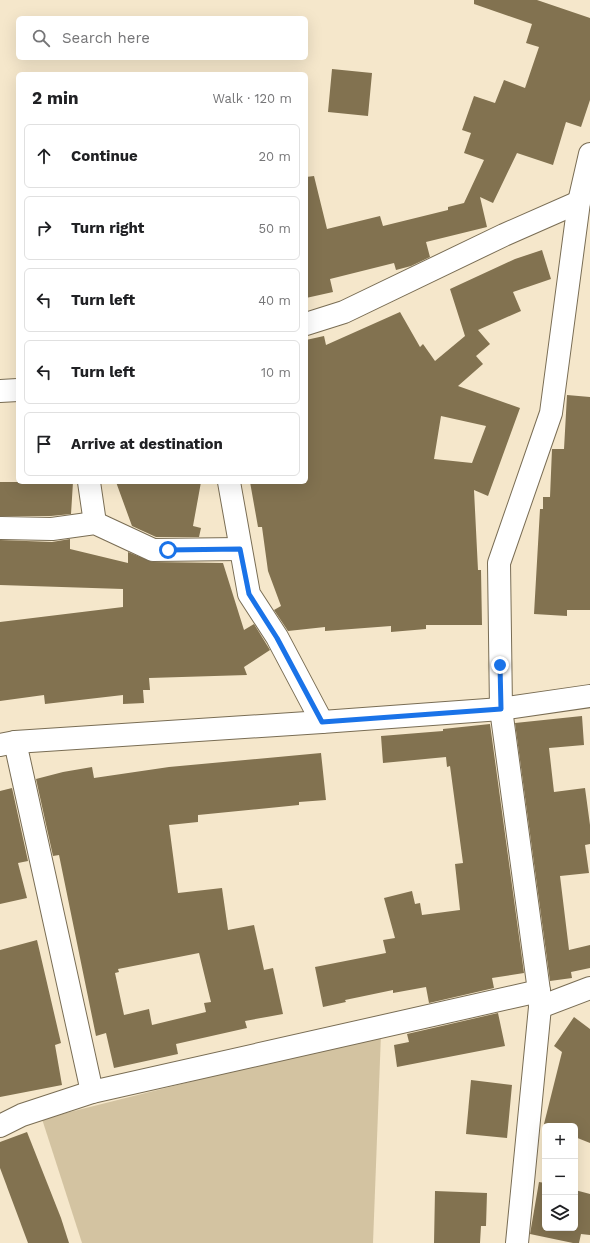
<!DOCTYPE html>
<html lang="en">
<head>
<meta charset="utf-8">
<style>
  body { margin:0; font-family:"Work Sans",sans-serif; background:#f6f6f6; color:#202124 }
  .controls { position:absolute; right:12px; bottom:12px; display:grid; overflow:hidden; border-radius:6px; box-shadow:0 4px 16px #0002 }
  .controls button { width:36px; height:36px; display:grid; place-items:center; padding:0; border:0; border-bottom:1px solid #e0e0e0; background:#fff; color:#202124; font:20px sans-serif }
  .stop { position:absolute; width:12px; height:12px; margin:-9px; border:3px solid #1a73e8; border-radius:50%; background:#fff }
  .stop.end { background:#1a73e8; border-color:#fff; box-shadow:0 1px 4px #0008 }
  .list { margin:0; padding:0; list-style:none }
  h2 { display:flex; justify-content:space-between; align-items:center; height:52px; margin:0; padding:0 16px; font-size:17px }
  h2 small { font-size:13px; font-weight:400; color:#757577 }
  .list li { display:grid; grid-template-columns:26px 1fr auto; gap:12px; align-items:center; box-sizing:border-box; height:64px; margin:0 8px 8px; padding:0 8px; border:1px solid #e0e0e0; border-radius:6px }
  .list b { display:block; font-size:15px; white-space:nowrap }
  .list em { font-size:13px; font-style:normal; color:#757577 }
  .icon { flex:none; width:22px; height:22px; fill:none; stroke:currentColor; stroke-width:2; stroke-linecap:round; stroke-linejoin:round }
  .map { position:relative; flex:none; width:590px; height:1243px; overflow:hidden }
  .search { position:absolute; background:#fff; box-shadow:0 4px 16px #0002; left:16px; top:16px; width:292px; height:44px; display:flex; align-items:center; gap:10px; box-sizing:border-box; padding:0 14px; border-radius:6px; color:#757577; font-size:15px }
  .panel { position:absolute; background:#fff; box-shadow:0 4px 16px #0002; left:16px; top:72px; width:292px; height:412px; border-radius:6px }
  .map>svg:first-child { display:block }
</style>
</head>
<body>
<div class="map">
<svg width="590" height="1243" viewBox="0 0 590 1243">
  <rect width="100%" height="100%" fill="#f5e7cb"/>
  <path fill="#d3c3a1" d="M 381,1034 L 373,1243 L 82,1243 L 42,1119 Z"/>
  <g fill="#827250" fill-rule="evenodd">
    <path d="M 474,0 L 537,0 L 590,18 L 590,100 L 581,127 L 566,122 L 553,165 L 517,153 L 493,203 L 480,197 L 487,227 L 426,242 L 430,257 L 411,266 L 396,270 L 394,263 L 330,279 L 333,292 L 306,298 L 306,177 L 314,176 L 327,229 L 380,216 L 383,226 L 448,210 L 448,207 L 464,203 L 484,160 L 464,153 L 471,133 L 462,130 L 474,96 L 495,103 L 504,80 L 525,88 L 539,47 L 526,43 L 532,24 L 474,4 Z"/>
    <path d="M 332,69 L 372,73 L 368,116 L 328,112 Z"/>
    <path d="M 542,250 L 551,279 L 513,292 L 521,311 L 478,330 L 490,344 L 476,356 L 483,364 L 458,386 L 520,408 L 488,496 L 474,490 L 478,570 L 481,570 L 482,625 L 426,625 L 426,629 L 391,632 L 391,626 L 325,631 L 325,627 L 288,631 L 274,610 L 281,606 L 268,571 L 262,527 L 258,527 L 250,482 L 306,482 L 306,340 L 324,336 L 326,345 L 400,312 L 420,347 L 423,344 L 435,361 L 465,336 L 450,289 L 515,259 ZM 441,416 L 486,426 L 472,463 L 434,459 Z"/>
    <path d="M 567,395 L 590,397 L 590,610 L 567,610 L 567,616 L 534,614 L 540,509 L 543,509 L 543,497 L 550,497 L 552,449 L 564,449 Z"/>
    <path d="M 0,482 L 73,482 L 71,514 L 51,516 L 0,516 Z"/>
    <path d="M 116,482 L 201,482 L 193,526 L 201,528 L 199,537 L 156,537 L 132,526 Z"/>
    <path d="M 70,539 L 70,549 L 128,563 L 128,552 L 153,562 L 223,563 L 244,630 L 254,624 L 270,650 L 244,667 L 247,675 L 149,678 L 150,690 L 143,690 L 144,703 L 123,704 L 123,695 L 45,704 L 44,695 L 0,701 L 0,622 L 123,607 L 123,589 L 0,585 L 0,540 L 52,542 Z"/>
    <path d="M 582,716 L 584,745 L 549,748 L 554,792 L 585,788 L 590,825 L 590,844 L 585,845 L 589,873 L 560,876 L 569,950 L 590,945 L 590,968 L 571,972 L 572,978 L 550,981 L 515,723 Z"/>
    <path d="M 490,724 L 524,973 L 492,978 L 494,988 L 429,1003 L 426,987 L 393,993 L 393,990 L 345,1000 L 346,1002 L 323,1007 L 315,967 L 386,953 L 383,940 L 395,938 L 384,898 L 412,891 L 415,904 L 420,903 L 422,915 L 460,910 L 455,864 L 463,863 L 450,766 L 447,767 L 446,757 L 383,763 L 381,736 L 443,731 L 443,729 Z"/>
    <path d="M 321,753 L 326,800 L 299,802 L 299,805 L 198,815 L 198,822 L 169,825 L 178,893 L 222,888 L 228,930 L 254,925 L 264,970 L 273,968 L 283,1014 L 245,1021 L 247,1028 L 176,1044 L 178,1054 L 114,1068 L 106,1033 L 96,1036 L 59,855 L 53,856 L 36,779 L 63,772 L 92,767 L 94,778 L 169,767 ZM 199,953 L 211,1002 L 204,1003 L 206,1012 L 152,1025 L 149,1009 L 124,1015 L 115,973 L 119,972 L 118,969 Z"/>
    <path d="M 12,788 L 28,861 L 18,863 L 27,898 L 0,904 L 0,791 Z"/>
    <path d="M 37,940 L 61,1043 L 55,1045 L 62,1085 L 0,1097 L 0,950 Z"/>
    <path d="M 498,1013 L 505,1046 L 397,1067 L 394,1045 L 409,1042 L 407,1034 Z"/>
    <path d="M 574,1017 L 590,1029 L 590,1143 L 575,1137 L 575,1126 L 548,1126 L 544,1124 L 562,1052 L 554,1046 Z"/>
    <path d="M 471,1080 L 512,1085 L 507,1138 L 466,1134 Z"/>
    <path d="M 27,1132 L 61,1218 L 69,1243 L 28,1243 L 0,1168 L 0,1142 Z"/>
    <path d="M 539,1182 L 545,1183 L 545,1228 L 575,1228 L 575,1190 L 590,1194 L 590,1235 L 581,1234 L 579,1243 L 573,1243 L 530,1234 Z"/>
    <path d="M 435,1191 L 487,1193 L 486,1226 L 481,1226 L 480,1243 L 434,1243 Z"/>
  </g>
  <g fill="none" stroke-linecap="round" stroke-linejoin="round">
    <g stroke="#796d54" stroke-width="24">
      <g id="street">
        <path d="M 306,324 L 344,312 L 504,235 L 579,202"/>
        <path d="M 0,391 L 18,390"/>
        <path d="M 89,482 L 95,523"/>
        <path d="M 229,482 L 249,594 L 277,637 L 322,722"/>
        <path d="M 1,528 L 52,529 L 95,523 L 153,550 L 240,549"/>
        <path d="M 15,742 L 92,1092"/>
        <path d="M 0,745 L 15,742 L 322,722 L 501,709 L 590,696"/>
        <path d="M 540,1007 L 590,988"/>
        <path d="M 0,1126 L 22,1115 L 92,1092 L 539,991"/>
        <path d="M 517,1243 L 540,1007 L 539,991 L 501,709 L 499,563 L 551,413 L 579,202 L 590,154"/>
      </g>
    </g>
    <use href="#street" stroke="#fff" stroke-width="22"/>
  </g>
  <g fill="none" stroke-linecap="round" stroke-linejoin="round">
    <path stroke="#1a73e8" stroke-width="5" d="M 168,550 L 240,549 L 249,594 L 277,638 L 322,722 L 501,709 L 500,665"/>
  </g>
</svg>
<div class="controls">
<button>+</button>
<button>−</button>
<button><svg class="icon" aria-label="layers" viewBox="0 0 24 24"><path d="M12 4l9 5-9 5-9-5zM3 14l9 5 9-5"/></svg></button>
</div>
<div class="stop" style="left:168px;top:550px"></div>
<div class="stop end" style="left:500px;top:665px"></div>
<div class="search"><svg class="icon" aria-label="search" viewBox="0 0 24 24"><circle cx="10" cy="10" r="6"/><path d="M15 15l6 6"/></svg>Search here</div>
<section class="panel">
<h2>2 min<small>Walk · 120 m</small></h2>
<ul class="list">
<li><svg class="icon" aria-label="ahead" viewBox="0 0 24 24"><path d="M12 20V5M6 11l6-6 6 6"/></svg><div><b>Continue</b></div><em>20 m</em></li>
<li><svg class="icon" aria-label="right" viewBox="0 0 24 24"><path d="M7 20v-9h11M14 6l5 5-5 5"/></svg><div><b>Turn right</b></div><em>50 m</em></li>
<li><svg class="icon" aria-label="left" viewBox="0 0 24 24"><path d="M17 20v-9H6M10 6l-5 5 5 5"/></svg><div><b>Turn left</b></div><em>40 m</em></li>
<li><svg class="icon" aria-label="left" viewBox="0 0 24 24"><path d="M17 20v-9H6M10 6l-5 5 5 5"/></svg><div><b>Turn left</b></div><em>10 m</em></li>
<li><svg class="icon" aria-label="arrive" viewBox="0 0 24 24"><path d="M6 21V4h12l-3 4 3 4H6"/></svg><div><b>Arrive at destination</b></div></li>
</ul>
</section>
</div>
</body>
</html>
